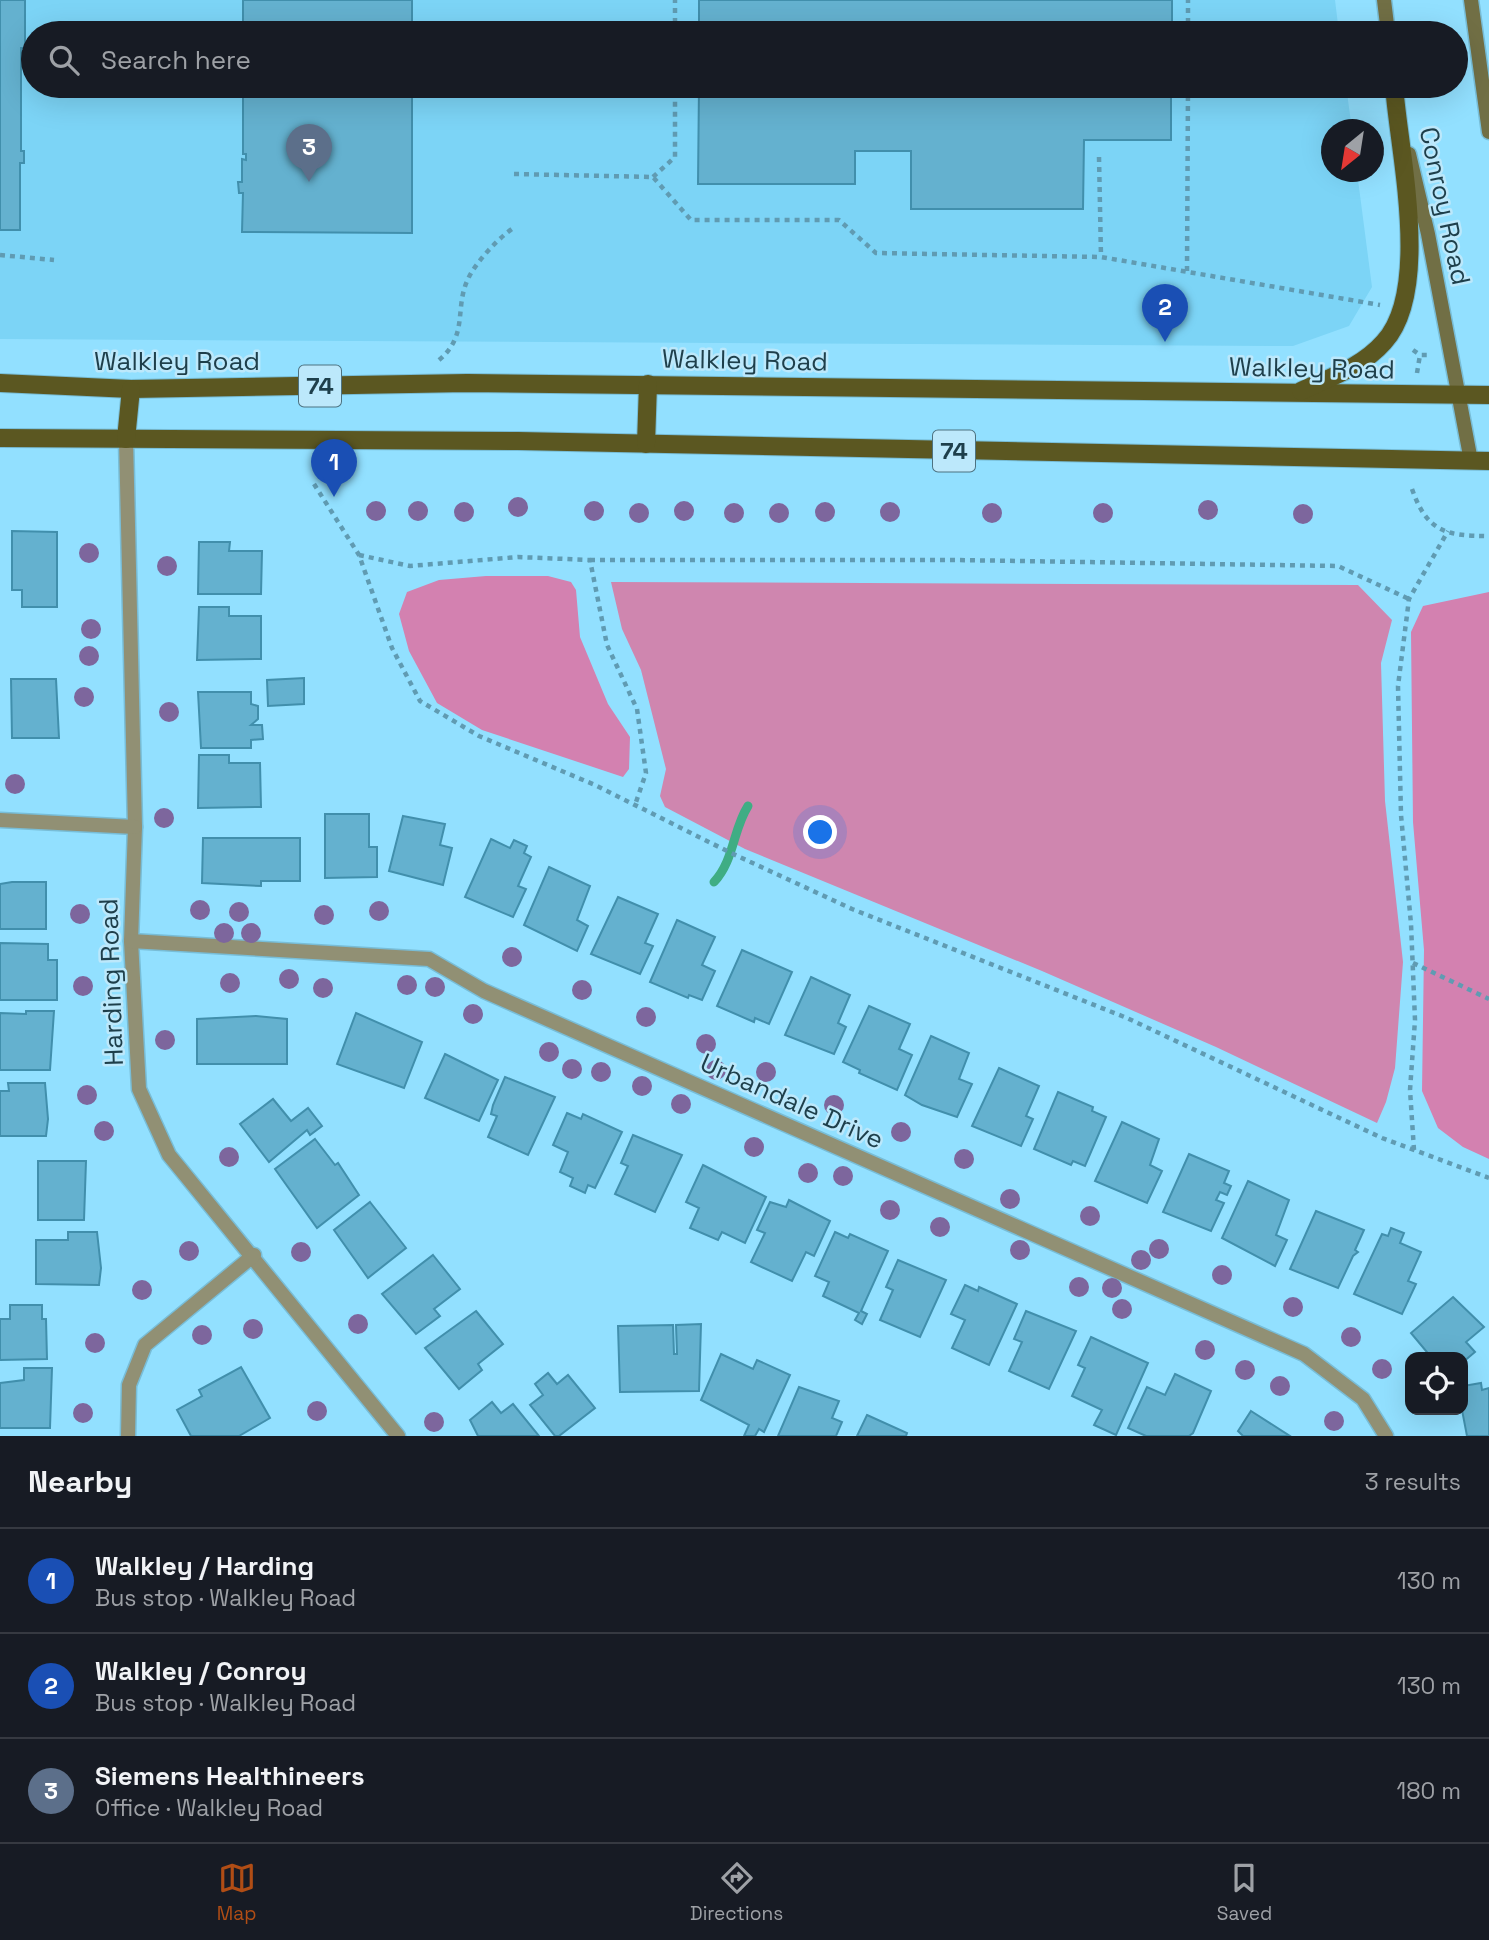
<!DOCTYPE html>
<html lang="en">
<head>
<meta charset="utf-8">
<style>
  body { margin:0; font-family:"Space Grotesk",sans-serif; background:#20242c; color:#f1f3f6 }
  .controls { position:absolute; right:21px; bottom:21px; display:grid; overflow:hidden; border-radius:14px; box-shadow:0 7px 28px #0002 }
  .controls button { width:63px; height:63px; display:grid; place-items:center; padding:0; border:0; border-bottom:2px solid #363941; background:#171b24; color:#f1f3f6; font:35px sans-serif }
  .compass { position:absolute; left:1321px; top:119px; width:63px; height:63px; border-radius:50%; background:#171b24; box-shadow:0 7px 28px #0002; rotate:210deg }
  .you { position:absolute; left:821px; top:833px; width:24px; height:24px; margin:-18px; border:5px solid #fff; border-radius:50%; background:#1a73e8; box-shadow:0 0 0 10px #1a73e833 }
  .badge { display:grid; place-items:center; width:46px; height:46px; border-radius:50%; background:#b04d15; color:#fff; font-size:23px; font-weight:700 }
  .pin { position:absolute; translate:-50% -58px; filter:drop-shadow(0 2px 4px #0008) }
  .pin::after { content:''; position:absolute; top:37px; width:24px; height:21px; background:inherit; clip-path:polygon(0 0,100% 0,50% 100%) }
  .list { margin:0; padding:0; list-style:none }
  h2 { display:flex; justify-content:space-between; align-items:center; height:91px; margin:0; padding:0 28px; font-size:30px }
  h2 small { font-size:23px; font-weight:400; color:#9ea1a6 }
  .list li { display:grid; grid-template-columns:46px 1fr auto; gap:21px; align-items:center; box-sizing:border-box; height:105px; padding:0 28px; border-top:2px solid #363941 }
  .list b { display:block; font-size:26px; white-space:nowrap }
  .list p { margin:0; font-size:23px; white-space:nowrap; color:#9ea1a6 }
  .list em { font-size:23px; font-style:normal; color:#9ea1a6 }
  .icon { flex:none; width:38px; height:38px; fill:none; stroke:currentColor; stroke-width:2; stroke-linecap:round; stroke-linejoin:round }
  .map { position:relative; flex:none; width:1489px; height:1436px; overflow:hidden }
  .search { position:absolute; background:#171b24; box-shadow:0 7px 28px #0002; left:21px; right:21px; top:21px; height:77px; display:flex; align-items:center; gap:18px; box-sizing:border-box; padding:0 24px; border-radius:38px; color:#9ea1a6; font-size:26px }
  .sheet { height:406px; background:#171b24 }
  nav { display:flex; justify-content:space-around; align-items:center; box-sizing:border-box; height:98px; border-top:2px solid #363941; background:#171b24; font-size:19px; color:#9ea1a6 }
  nav a { display:grid; justify-items:center; gap:4px }
  nav .on { color:#b04d15 }
  .map>svg:first-child { display:block }
</style>
</head>
<body>
<div class="map">
<svg width="1489" height="1436" viewBox="0 0 1489 1436">
  <rect width="100%" height="100%" fill="#92e0ff"/>
  <path fill="#7cd4f6" d="M 0,0 L 1335,0 L 1339,33 L 33,33 L 33,86 L 1346,86 L 1352,129 L 1332,130 L 1332,172 L 1357,172 L 1372,287 L 1349,326 L 1293,346 L 0,339 Z"/>
  <path fill="#cf86af" d="M 611,582 L 1358,585 L 1392,620 L 1381,663 L 1385,801 L 1403,962 L 1395,1068 L 1386,1102 L 1377,1123 L 1216,1047 L 1042,971 L 745,849 L 665,807 L 660,796 L 666,769 L 641,670 L 622,629 Z"/>
  <g fill="#d381b0">
    <path d="M 486,576 L 548,576 L 571,582 L 576,590 L 580,637 L 608,704 L 630,737 L 629,769 L 623,777 L 482,730 L 437,703 L 409,651 L 399,614 L 407,592 L 439,580 Z"/>
    <path d="M 1489,592 L 1489,1159 L 1463,1147 L 1438,1128 L 1422,1091 L 1424,950 L 1413,822 L 1411,632 L 1423,606 Z"/>
  </g>
  <g fill="none" stroke-linecap="round" stroke-linejoin="round">
    <path stroke="#3fad84" stroke-width="9" d="M 714,882 C 734,861 733,829 748,806"/>
  </g>
  <g fill="#64b1cf" stroke="#418fac" stroke-width="2">
    <path d="M 0,0 L 25,0 L 25,48 L 21,48 L 21,151 L 24,151 L 24,163 L 20,163 L 20,230 L 0,230 Z"/>
    <rect x="243" y="0" width="169" height="33"/>
    <rect x="699" y="0" width="473" height="33"/>
    <path d="M 243,86 L 412,86 L 412,233 L 242,232 L 243,193 L 239,193 L 238,182 L 242,182 L 242,159 L 246,160 L 246,154 L 243,154 Z"/>
    <path d="M 699,86 L 1171,86 L 1171,140 L 1084,140 L 1083,209 L 911,209 L 911,151 L 855,151 L 855,184 L 698,184 Z"/>
    <path d="M 12,531 L 57,532 L 57,607 L 22,607 L 22,590 L 12,590 Z"/>
    <path d="M 199,542 L 230,542 L 229,551 L 262,551 L 261,594 L 198,594 Z"/>
    <path d="M 199,607 L 229,607 L 229,616 L 261,616 L 261,659 L 197,660 Z"/>
    <path d="M 304,678 L 304,704 L 268,706 L 267,680 Z"/>
    <path d="M 11,679 L 56,679 L 59,738 L 12,738 Z"/>
    <path d="M 198,692 L 251,692 L 251,704 L 258,706 L 258,719 L 251,725 L 262,725 L 263,739 L 251,740 L 251,748 L 201,748 Z"/>
    <path d="M 199,755 L 229,755 L 229,763 L 260,763 L 261,807 L 198,808 Z"/>
    <path d="M 325,814 L 369,814 L 369,847 L 377,847 L 377,877 L 325,878 Z"/>
    <path d="M 403,816 L 445,824 L 440,845 L 452,848 L 443,885 L 389,871 Z"/>
    <path d="M 203,838 L 300,838 L 300,881 L 261,881 L 261,886 L 202,883 Z"/>
    <path d="M 491,839 L 510,848 L 514,840 L 527,846 L 524,853 L 531,857 L 518,886 L 526,889 L 513,917 L 465,897 Z"/>
    <path d="M 549,867 L 590,886 L 577,920 L 588,926 L 577,951 L 524,925 Z"/>
    <path d="M 12,882 L 46,882 L 46,929 L 0,929 L 0,884 Z"/>
    <path d="M 618,897 L 658,914 L 645,943 L 653,946 L 640,974 L 591,954 Z"/>
    <path d="M 677,920 L 715,937 L 702,965 L 715,971 L 702,1000 L 689,995 L 688,998 L 650,982 Z"/>
    <path d="M 0,943 L 48,944 L 48,960 L 57,960 L 57,1000 L 0,1000 Z"/>
    <path d="M 742,950 L 792,972 L 769,1024 L 755,1018 L 754,1022 L 717,1006 Z"/>
    <path d="M 811,977 L 850,995 L 838,1023 L 846,1027 L 834,1054 L 785,1035 Z"/>
    <path d="M 869,1006 L 910,1024 L 899,1049 L 912,1055 L 897,1090 L 859,1073 L 860,1070 L 843,1062 Z"/>
    <path d="M 26,1011 L 54,1011 L 50,1070 L 0,1070 L 0,1013 L 26,1014 Z"/>
    <path d="M 356,1013 L 422,1042 L 404,1088 L 337,1064 Z"/>
    <path d="M 256,1016 L 287,1019 L 287,1064 L 197,1064 L 197,1019 Z"/>
    <path d="M 931,1036 L 969,1053 L 959,1079 L 972,1084 L 957,1117 L 922,1105 L 905,1095 Z"/>
    <path d="M 445,1054 L 498,1080 L 479,1121 L 425,1098 Z"/>
    <path d="M 999,1068 L 1039,1086 L 1026,1116 L 1033,1119 L 1021,1146 L 972,1126 Z"/>
    <path d="M 505,1077 L 555,1097 L 528,1155 L 488,1137 L 497,1116 L 491,1114 L 493,1105 Z"/>
    <path d="M 8,1083 L 45,1083 L 48,1119 L 46,1136 L 0,1136 L 0,1091 L 9,1091 Z"/>
    <path d="M 1058,1092 L 1093,1107 L 1092,1111 L 1106,1117 L 1085,1166 L 1073,1161 L 1071,1165 L 1034,1149 Z"/>
    <path d="M 273,1099 L 291,1121 L 308,1108 L 322,1126 L 310,1135 L 307,1130 L 269,1162 L 240,1124 Z"/>
    <path d="M 567,1113 L 581,1119 L 583,1114 L 622,1132 L 595,1188 L 588,1185 L 585,1193 L 570,1186 L 573,1178 L 560,1172 L 568,1152 L 553,1145 Z"/>
    <path d="M 1122,1122 L 1159,1139 L 1150,1165 L 1162,1171 L 1147,1203 L 1095,1181 Z"/>
    <path d="M 633,1135 L 682,1155 L 655,1212 L 615,1194 L 628,1166 L 621,1163 Z"/>
    <path d="M 315,1139 L 335,1165 L 338,1163 L 359,1195 L 317,1228 L 275,1169 Z"/>
    <path d="M 1189,1154 L 1229,1171 L 1224,1183 L 1231,1186 L 1227,1195 L 1220,1192 L 1216,1200 L 1224,1203 L 1211,1231 L 1163,1212 Z"/>
    <path d="M 38,1161 L 86,1161 L 84,1220 L 38,1220 Z"/>
    <path d="M 703,1165 L 766,1197 L 745,1243 L 722,1232 L 718,1240 L 690,1228 L 699,1208 L 686,1202 Z"/>
    <path d="M 1248,1181 L 1289,1200 L 1276,1235 L 1287,1240 L 1275,1266 L 1222,1238 Z"/>
    <path d="M 789,1200 L 830,1221 L 814,1256 L 806,1252 L 792,1281 L 751,1262 L 765,1233 L 757,1230 L 770,1202 L 786,1207 Z"/>
    <path d="M 370,1202 L 406,1248 L 368,1278 L 334,1230 Z"/>
    <path d="M 1316,1211 L 1364,1230 L 1355,1250 L 1358,1252 L 1353,1256 L 1338,1288 L 1290,1269 Z"/>
    <path d="M 1391,1228 L 1404,1233 L 1400,1243 L 1421,1252 L 1408,1281 L 1416,1284 L 1402,1314 L 1354,1294 L 1382,1234 L 1388,1236 Z"/>
    <path d="M 68,1232 L 97,1232 L 101,1268 L 99,1285 L 36,1284 L 36,1240 L 68,1240 Z"/>
    <path d="M 835,1232 L 848,1238 L 850,1234 L 888,1251 L 861,1311 L 867,1314 L 862,1324 L 855,1320 L 859,1313 L 823,1296 L 829,1282 L 815,1276 Z"/>
    <path d="M 433,1255 L 460,1289 L 434,1309 L 440,1316 L 416,1334 L 382,1294 Z"/>
    <path d="M 898,1260 L 946,1280 L 920,1337 L 880,1320 L 893,1290 L 886,1287 Z"/>
    <path d="M 965,1285 L 978,1291 L 979,1287 L 1017,1304 L 989,1365 L 952,1348 L 965,1320 L 951,1314 Z"/>
    <path d="M 1453,1297 L 1484,1327 L 1466,1342 L 1475,1352 L 1463,1362 L 1463,1357 L 1431,1357 L 1411,1333 Z"/>
    <path d="M 10,1305 L 42,1305 L 42,1319 L 46,1319 L 47,1359 L 0,1360 L 0,1319 L 10,1319 Z"/>
    <path d="M 476,1311 L 503,1344 L 478,1364 L 482,1370 L 459,1389 L 425,1348 Z"/>
    <path d="M 1026,1311 L 1076,1331 L 1049,1389 L 1009,1371 L 1022,1342 L 1014,1339 Z"/>
    <path d="M 701,1324 L 699,1391 L 620,1392 L 618,1326 L 673,1325 L 674,1354 L 677,1354 L 676,1325 Z"/>
    <path d="M 1091,1337 L 1148,1363 L 1116,1435 L 1094,1425 L 1102,1410 L 1072,1396 L 1085,1368 L 1078,1365 Z"/>
    <path d="M 721,1354 L 753,1369 L 757,1360 L 790,1375 L 764,1432 L 759,1429 L 755,1436 L 744,1436 L 749,1425 L 701,1400 Z"/>
    <path d="M 241,1367 L 270,1418 L 239,1436 L 191,1436 L 177,1410 L 202,1396 L 199,1390 Z"/>
    <path d="M 24,1368 L 52,1368 L 50,1428 L 0,1428 L 0,1383 L 24,1380 Z"/>
    <path d="M 548,1373 L 557,1384 L 568,1375 L 595,1408 L 559,1436 L 555,1436 L 530,1405 L 543,1395 L 535,1384 Z"/>
    <path d="M 1175,1374 L 1211,1391 L 1193,1433 L 1189,1436 L 1146,1436 L 1128,1428 L 1147,1387 L 1165,1395 Z"/>
    <path d="M 1481,1383 L 1482,1390 L 1489,1388 L 1489,1436 L 1467,1436 L 1462,1410 L 1463,1386 Z"/>
    <path d="M 799,1387 L 839,1401 L 832,1418 L 842,1422 L 836,1436 L 778,1436 Z"/>
    <path d="M 492,1402 L 501,1413 L 513,1404 L 539,1436 L 478,1436 L 470,1420 Z"/>
    <path d="M 1251,1411 L 1290,1436 L 1243,1436 L 1238,1431 Z"/>
    <path d="M 867,1415 L 907,1433 L 906,1436 L 857,1436 Z"/>
  </g>
  <g fill="none" stroke-linecap="round" stroke-linejoin="round">
    <g stroke="#78bdd7" stroke-width="17">
      <g id="street">
        <path d="M 126,439 L 135,827 L 131,941 L 139,1089 L 169,1155 L 398,1436"/>
        <path d="M 0,820 L 135,827"/>
        <path d="M 131,941 L 429,959 L 484,991 L 1304,1354 L 1363,1399 L 1386,1436"/>
        <path d="M 128,1436 L 129,1385 L 145,1345 L 254,1255"/>
      </g>
    </g>
    <g stroke="#78bdd7" stroke-width="17">
      <g id="secondary">
        <path d="M 1384,0 L 1388,33"/>
        <path d="M 1471,0 L 1489,132"/>
        <path d="M 1409,154 L 1428,234 L 1471,461"/>
      </g>
    </g>
    <g stroke="#78bdd7" stroke-width="20">
      <g id="primary">
        <path d="M 0,383 L 131,389 L 467,383 L 1489,395"/>
        <path d="M 1301,391 C 1331,377 1362,367 1384,342 C 1430,292 1401,160 1395,96"/>
        <path d="M 0,438 L 518,441 L 1489,461"/>
        <path d="M 126,439 L 131,389"/>
        <path d="M 646,444 L 648,384"/>
      </g>
    </g>
    <g stroke="#609bb2" stroke-width="4.5" stroke-dasharray="5 5" stroke-linecap="butt">
      <path d="M 675,33 L 675,0"/>
      <path d="M 1188,33 L 1188,0"/>
      <path d="M 1099,157 L 1101,257"/>
      <path d="M 514,174 L 653,177 L 691,220 L 839,220 L 876,253 L 1101,257 L 1380,305"/>
      <path d="M 653,177 L 675,157 L 675,86"/>
      <path d="M 0,255 L 54,260"/>
      <path d="M 1187,271 L 1188,86"/>
      <path d="M 1413,350 L 1420,355"/>
      <path d="M 439,360 C 469,335 454,308 468,279 C 475,263 500,236 515,227"/>
      <path d="M 1417,373 L 1420,355 L 1431,355"/>
      <path d="M 314,484 L 359,555 L 392,648 L 420,701 L 479,736 L 595,785 L 731,853 L 852,909 L 1127,1018 L 1382,1138 L 1489,1178"/>
      <path d="M 1412,489 C 1427,532 1446,536 1489,536"/>
      <path d="M 359,555 L 410,566 L 518,557 L 590,560 L 607,645 L 637,709 L 646,773 L 635,805"/>
      <path d="M 590,560 L 956,560 L 1338,566 L 1409,599"/>
      <path d="M 1413,963 L 1489,999"/>
      <path d="M 1414,1150 L 1410,1090 L 1415,1020 L 1411,924 L 1401,815 L 1398,686 L 1409,599 L 1448,531"/>
    </g>
    <use href="#street" stroke="#919074" stroke-width="14"/>
    <use href="#secondary" stroke="#716f45" stroke-width="14"/>
    <use href="#primary" stroke="#5b5721" stroke-width="18"/>
  </g>
  <g fill="#7d669d">
    <circle cx="518" cy="507" r="10"/>
    <circle cx="1208" cy="510" r="10"/>
    <circle cx="376" cy="511" r="10"/>
    <circle cx="418" cy="511" r="10"/>
    <circle cx="594" cy="511" r="10"/>
    <circle cx="684" cy="511" r="10"/>
    <circle cx="464" cy="512" r="10"/>
    <circle cx="825" cy="512" r="10"/>
    <circle cx="890" cy="512" r="10"/>
    <circle cx="639" cy="513" r="10"/>
    <circle cx="734" cy="513" r="10"/>
    <circle cx="779" cy="513" r="10"/>
    <circle cx="992" cy="513" r="10"/>
    <circle cx="1103" cy="513" r="10"/>
    <circle cx="1303" cy="514" r="10"/>
    <circle cx="89" cy="553" r="10"/>
    <circle cx="167" cy="566" r="10"/>
    <circle cx="91" cy="629" r="10"/>
    <circle cx="89" cy="656" r="10"/>
    <circle cx="84" cy="697" r="10"/>
    <circle cx="169" cy="712" r="10"/>
    <circle cx="15" cy="784" r="10"/>
    <circle cx="164" cy="818" r="10"/>
    <circle cx="200" cy="910" r="10"/>
    <circle cx="379" cy="911" r="10"/>
    <circle cx="239" cy="912" r="10"/>
    <circle cx="80" cy="914" r="10"/>
    <circle cx="324" cy="915" r="10"/>
    <circle cx="224" cy="933" r="10"/>
    <circle cx="251" cy="933" r="10"/>
    <circle cx="512" cy="957" r="10"/>
    <circle cx="289" cy="979" r="10"/>
    <circle cx="230" cy="983" r="10"/>
    <circle cx="407" cy="985" r="10"/>
    <circle cx="83" cy="986" r="10"/>
    <circle cx="435" cy="987" r="10"/>
    <circle cx="323" cy="988" r="10"/>
    <circle cx="582" cy="990" r="10"/>
    <circle cx="473" cy="1014" r="10"/>
    <circle cx="646" cy="1017" r="10"/>
    <circle cx="165" cy="1040" r="10"/>
    <circle cx="706" cy="1044" r="10"/>
    <circle cx="549" cy="1052" r="10"/>
    <circle cx="572" cy="1069" r="10"/>
    <circle cx="716" cy="1070" r="10"/>
    <circle cx="601" cy="1072" r="10"/>
    <circle cx="766" cy="1072" r="10"/>
    <circle cx="642" cy="1086" r="10"/>
    <circle cx="87" cy="1095" r="10"/>
    <circle cx="681" cy="1104" r="10"/>
    <circle cx="834" cy="1105" r="10"/>
    <circle cx="104" cy="1131" r="10"/>
    <circle cx="901" cy="1132" r="10"/>
    <circle cx="754" cy="1147" r="10"/>
    <circle cx="229" cy="1157" r="10"/>
    <circle cx="964" cy="1159" r="10"/>
    <circle cx="808" cy="1173" r="10"/>
    <circle cx="843" cy="1176" r="10"/>
    <circle cx="1010" cy="1199" r="10"/>
    <circle cx="890" cy="1210" r="10"/>
    <circle cx="1090" cy="1216" r="10"/>
    <circle cx="940" cy="1227" r="10"/>
    <circle cx="1159" cy="1249" r="10"/>
    <circle cx="1020" cy="1250" r="10"/>
    <circle cx="189" cy="1251" r="10"/>
    <circle cx="301" cy="1252" r="10"/>
    <circle cx="1141" cy="1260" r="10"/>
    <circle cx="1222" cy="1275" r="10"/>
    <circle cx="1079" cy="1287" r="10"/>
    <circle cx="1112" cy="1288" r="10"/>
    <circle cx="142" cy="1290" r="10"/>
    <circle cx="1293" cy="1307" r="10"/>
    <circle cx="1122" cy="1309" r="10"/>
    <circle cx="358" cy="1324" r="10"/>
    <circle cx="253" cy="1329" r="10"/>
    <circle cx="202" cy="1335" r="10"/>
    <circle cx="1351" cy="1337" r="10"/>
    <circle cx="95" cy="1343" r="10"/>
    <circle cx="1205" cy="1350" r="10"/>
    <circle cx="1382" cy="1369" r="10"/>
    <circle cx="1245" cy="1370" r="10"/>
    <circle cx="1280" cy="1386" r="10"/>
    <circle cx="317" cy="1411" r="10"/>
    <circle cx="83" cy="1413" r="10"/>
    <circle cx="1334" cy="1421" r="10"/>
    <circle cx="434" cy="1422" r="10"/>
  </g>
  <g text-anchor="middle" stroke-width="5" stroke-linejoin="round" paint-order="stroke">
    <g fill="#bce8fb" stroke="#4d7280" stroke-width="2">
      <rect x="299" y="365.5" width="42" height="41" rx="5"/>
      <rect x="933" y="430.5" width="42" height="41" rx="5"/>
    </g>
    <g font-size="24" font-weight="bold" fill="#1e3f4b">
      <text x="320" y="394">74</text>
      <text x="954" y="459">74</text>
    </g>
    <g font-size="26" fill="#1e3f4b" stroke="#bce8fb">
      <text transform="translate(1445 206) rotate(78)" y="9">Conroy Road</text>
      <text transform="translate(745 360) rotate(1)" y="9">Walkley Road</text>
      <text x="177" y="370">Walkley Road</text>
      <text transform="translate(1312 368) rotate(1)" y="9">Walkley Road</text>
      <text transform="translate(111 982) rotate(-92)" y="9">Harding Road</text>
      <text transform="translate(792 1101) rotate(24)" y="9">Urbandale Drive</text>
    </g>
  </g>
</svg>
<div class="controls">
<button><svg class="icon" aria-label="locate" viewBox="0 0 24 24"><circle cx="12" cy="12" r="6"/><path d="M12 2v4M12 18v4M2 12h4M18 12h4"/></svg></button>
</div>
<svg class="compass" viewBox="-18 -18 36 36"><path d="M0-13l5 13h-10z" fill="#e53935"/><path d="M0 13l5-13h-10z" fill="#9ea1a6"/></svg>
<div class="you"></div>
<div class="pin badge" style="left:334px;top:497px;background:#1a4fb4">1</div>
<div class="pin badge" style="left:1165px;top:342px;background:#1a4fb4">2</div>
<div class="pin badge" style="left:309px;top:182px;background:#5c6f8a">3</div>
<div class="search"><svg class="icon" aria-label="search" viewBox="0 0 24 24"><circle cx="10" cy="10" r="6"/><path d="M15 15l6 6"/></svg>Search here</div>
</div>
<section class="sheet">
<h2>Nearby<small>3 results</small></h2>
<ul class="list">
<li><span class="badge" style="background:#1a4fb4">1</span><div><b>Walkley / Harding</b><p>Bus stop · Walkley Road</p></div><em>130 m</em></li>
<li><span class="badge" style="background:#1a4fb4">2</span><div><b>Walkley / Conroy</b><p>Bus stop · Walkley Road</p></div><em>130 m</em></li>
<li><span class="badge" style="background:#5c6f8a">3</span><div><b>Siemens Healthineers</b><p>Office · Walkley Road</p></div><em>180 m</em></li>
</ul>
</section>
<nav>
<a class="on"><svg class="icon" aria-label="map" viewBox="0 0 24 24"><path d="M3 6l6-2 6 2 6-2v14l-6 2-6-2-6 2zM9 4v14M15 6v14"/></svg>Map</a>
<a><svg class="icon" aria-label="directions" viewBox="0 0 24 24"><path d="M12 3l9 9-9 9-9-9zM9 14v-3h6M13 9l2 2-2 2"/></svg>Directions</a>
<a><svg class="icon" aria-label="saved" viewBox="0 0 24 24"><path d="M7 4h10v16l-5-4-5 4z"/></svg>Saved</a>
</nav>
</body>
</html>
